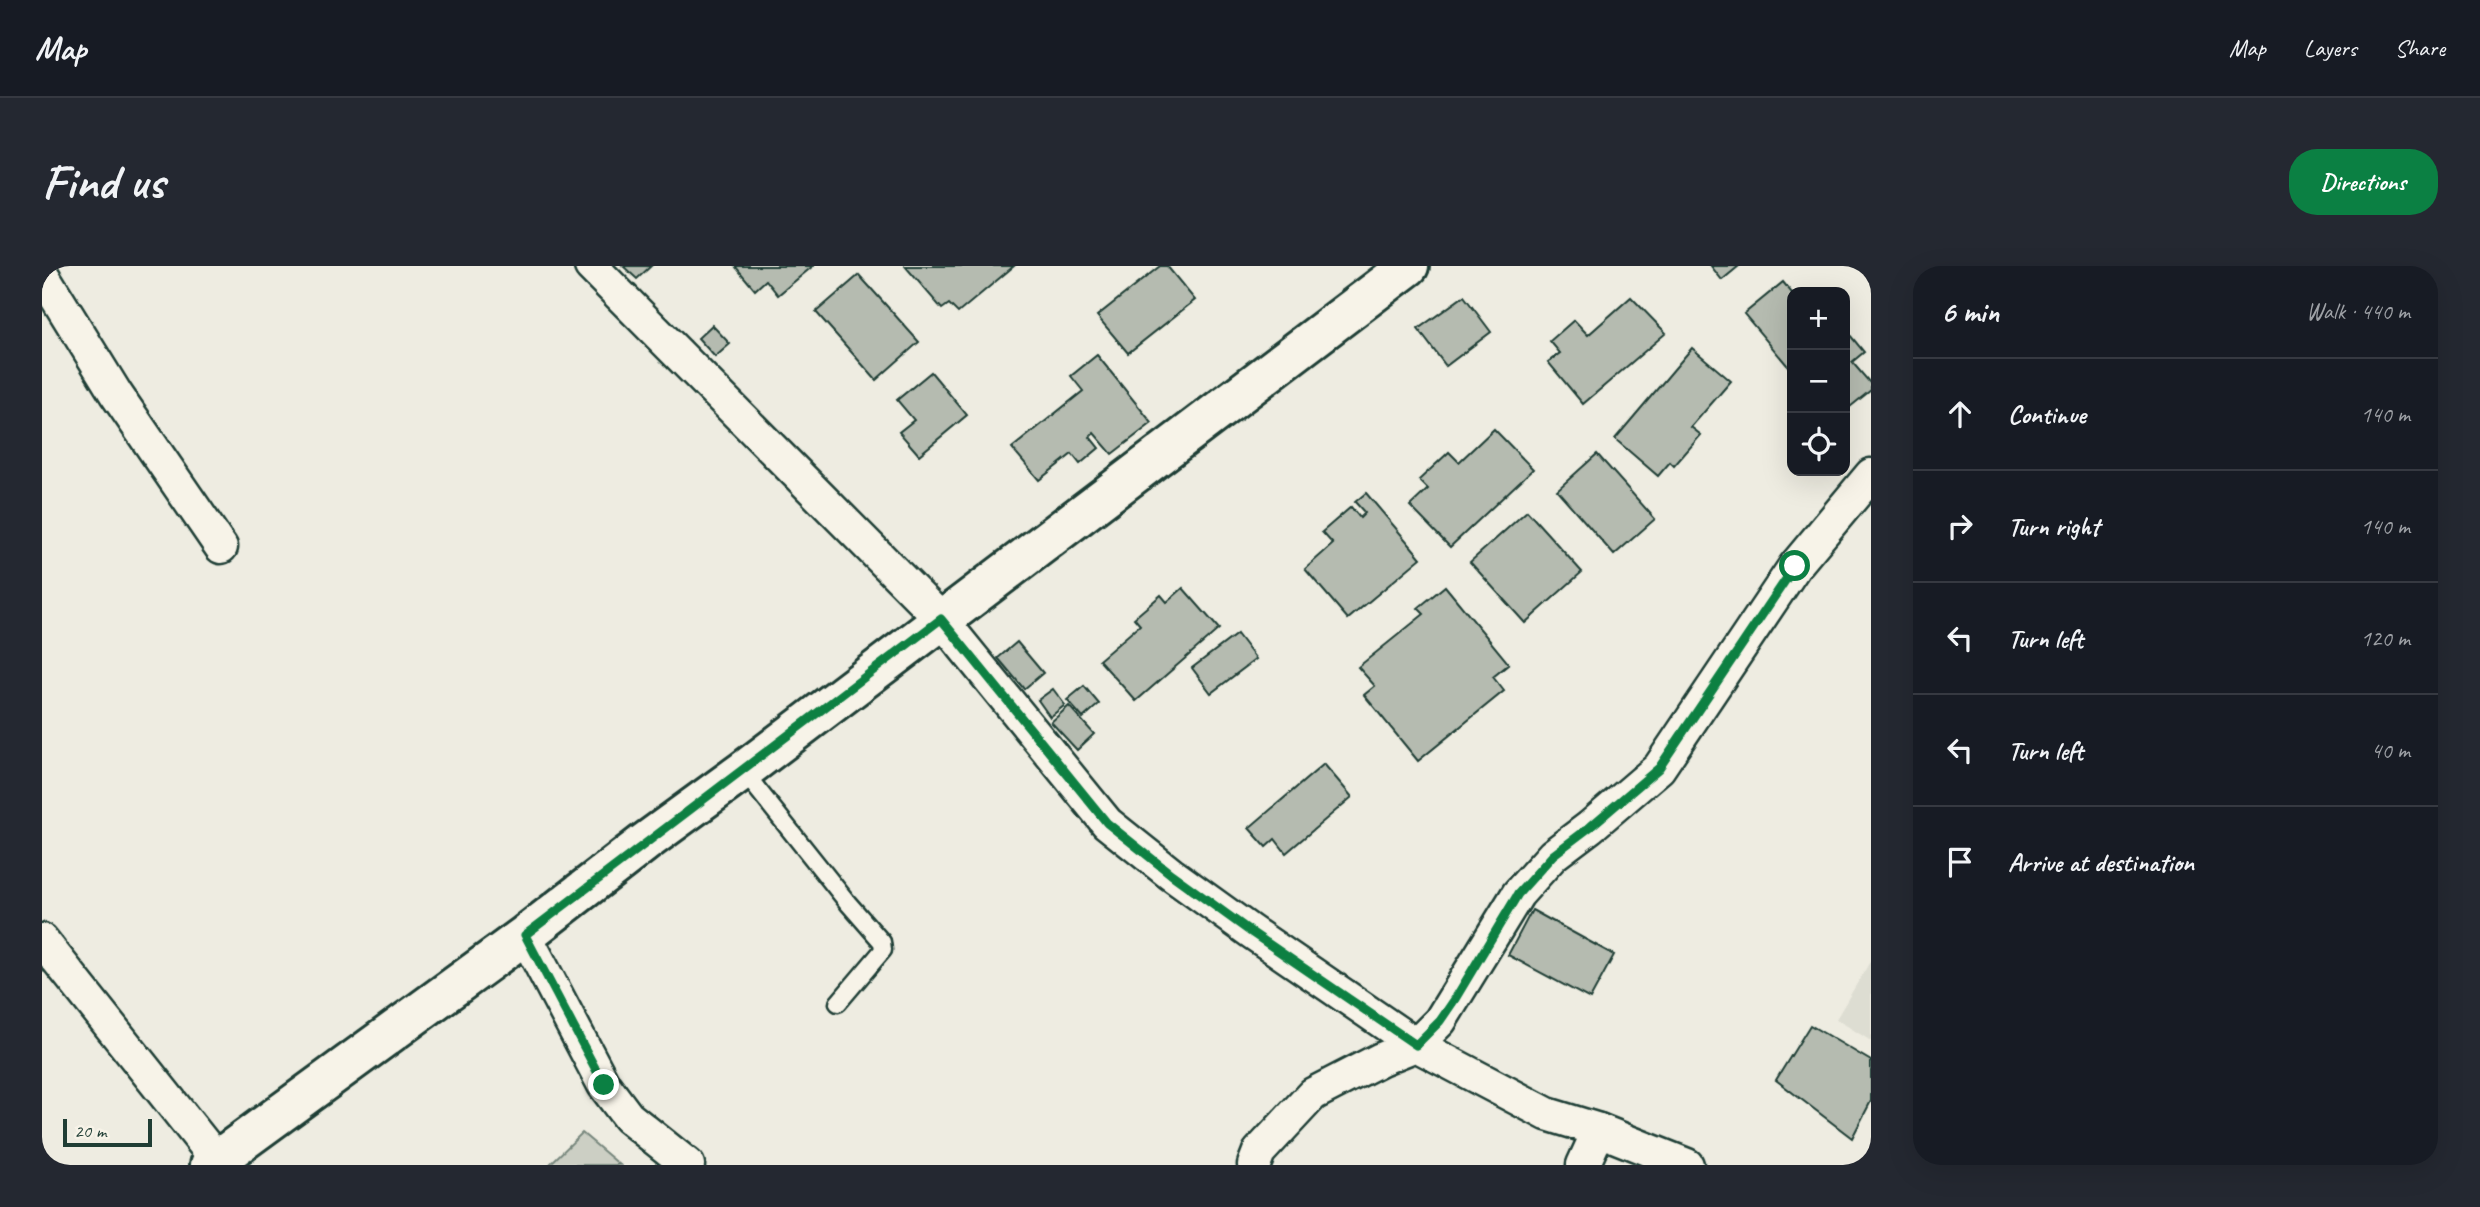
<!DOCTYPE html>
<html lang="en">
<head>
<meta charset="utf-8">
<style>
  body { margin:0; font-family:Caveat,sans-serif; background:#242831; color:#f1f3f6 }
  .controls { position:absolute; right:21px; top:21px; display:grid; overflow:hidden; border-radius:14px; box-shadow:0 7px 28px #0002 }
  .controls button { width:63px; height:63px; display:grid; place-items:center; padding:0; border:0; border-bottom:2px solid #363941; background:#171b24; color:#f1f3f6; font:35px sans-serif }
  .scale { position:absolute; left:21px; bottom:18px; width:89px; box-sizing:border-box; padding-left:7px; border:4px solid #1f3d34; border-top:0; font-size:19px; line-height:24px; white-space:nowrap; color:#1f3d34; -webkit-text-stroke:5px #f7f3e8; paint-order:stroke }
  .stop { position:absolute; width:21px; height:21px; margin:-16px; border:5px solid #0b8043; border-radius:50%; background:#fff }
  .stop.end { background:#0b8043; border-color:#fff; box-shadow:0 2px 7px #0008 }
  .list { margin:0; padding:0; list-style:none }
  h2 { display:flex; justify-content:space-between; align-items:center; height:91px; margin:0; padding:0 28px; font-size:30px }
  h2 small { font-size:23px; font-weight:400; color:#9ea1a6 }
  .list li { display:grid; grid-template-columns:46px 1fr auto; gap:21px; align-items:center; box-sizing:border-box; height:112px; padding:0 28px; border-top:2px solid #363941 }
  .list b { display:block; font-size:26px; white-space:nowrap }
  .list em { font-size:23px; font-style:normal; color:#9ea1a6 }
  .icon { flex:none; width:38px; height:38px; fill:none; stroke:currentColor; stroke-width:2; stroke-linecap:round; stroke-linejoin:round }
  .map { position:relative; flex:none; width:1829px; height:899px; overflow:hidden; border-radius:28px }
  header { display:flex; align-items:center; gap:42px; box-sizing:border-box; height:98px; padding:0 35px; background:#171b24; border-bottom:2px solid #363941 }
  header strong { font-size:33px }
  nav { display:flex; gap:38px; margin-inline-start:auto; font-size:24px }
  .intro { display:flex; align-items:center; justify-content:space-between; box-sizing:border-box; height:168px; padding:0 42px }
  h1 { margin:0; font-size:49px }
  .button { padding:18px 32px; border-radius:28px; background:#0b8043; color:#fff; font-size:24px; font-weight:700 }
  main { display:flex; gap:42px; padding:0 42px }
  aside { flex:1; background:#171b24; border-radius:28px; box-shadow:0 7px 28px #0002 }
  .map>svg:first-child { display:block }
</style>
</head>
<body>
<header>
<strong>Map</strong>
<nav><a>Map</a><a>Layers</a><a>Share</a></nav>
</header>
<div class="intro"><h1>Find us</h1><a class="button">Directions</a></div>
<main>
<div class="map">
<svg width="1829" height="899" viewBox="0 0 1829 899">
  <rect width="100%" height="100%" fill="#eeece1"/>
  <filter id="ink" filterUnits="userSpaceOnUse"><feTurbulence type="fractalNoise" baseFrequency=".0143" numOctaves="2"/><feDisplacementMap in="SourceGraphic" scale="14" xChannelSelector="R" yChannelSelector="G"/><feConvolveMatrix kernelMatrix="1 2 1 2 8 2 1 2 1" color-interpolation-filters="sRGB"/></filter>
  <g filter="url(#ink)">
    <path fill="#ddddd2" d="M 1829,694 L 1829,775 L 1794,753 Z"/>
    <path fill="#cccfc4" stroke="#76867c" stroke-width="2" d="M 540,867 L 578,899 L 507,899 Z"/>
    <g fill="#b5bbb0" stroke="#1f3d34" stroke-width="2">
      <path d="M 581,0 L 609,0 L 595,13 Z"/>
      <path d="M 693,0 L 771,0 L 736,29 L 724,14 L 713,24 Z"/>
      <path d="M 863,0 L 972,0 L 916,47 L 907,38 L 900,43 Z"/>
      <path d="M 1118,0 L 1125,0 L 1153,34 L 1086,87 L 1055,50 Z"/>
      <path d="M 1669,0 L 1697,0 L 1680,14 Z"/>
      <path d="M 817,9 L 877,76 L 834,114 L 774,46 Z"/>
      <path d="M 1741,16 L 1750,27 L 1750,105 L 1702,48 Z"/>
      <path d="M 1422,30 L 1449,66 L 1404,100 L 1376,63 Z"/>
      <path d="M 1589,31 L 1624,67 L 1541,138 L 1506,96 L 1518,87 L 1508,75 L 1532,54 L 1546,69 Z"/>
      <path d="M 670,59 L 688,78 L 673,91 L 656,72 Z"/>
      <path d="M 1803,63 L 1822,86 L 1810,96 L 1829,118 L 1829,124 L 1803,145 Z"/>
      <path d="M 1650,82 L 1689,115 L 1649,161 L 1659,169 L 1632,200 L 1628,196 L 1616,210 L 1573,173 Z"/>
      <path d="M 1055,89 L 1110,157 L 1070,188 L 1052,167 L 1048,171 L 1057,182 L 1038,198 L 1030,188 L 997,214 L 970,182 L 1041,125 L 1029,110 Z"/>
      <path d="M 889,106 L 925,149 L 877,189 L 857,166 L 872,154 L 855,134 Z"/>
      <path d="M 1452,163 L 1491,203 L 1408,281 L 1368,240 L 1386,223 L 1377,214 L 1407,186 L 1417,196 Z"/>
      <path d="M 1555,188 L 1613,253 L 1572,289 L 1515,224 Z"/>
      <path d="M 1324,227 L 1379,292 L 1306,353 L 1263,303 L 1291,278 L 1280,266 L 1309,241 L 1318,252 L 1323,247 L 1313,236 Z"/>
      <path d="M 1485,245 L 1540,306 L 1483,357 L 1428,296 Z"/>
      <path d="M 1403,320 L 1467,398 L 1451,411 L 1462,425 L 1376,495 L 1322,429 L 1333,420 L 1316,401 L 1382,348 L 1376,342 Z"/>
      <path d="M 1141,322 L 1177,363 L 1094,435 L 1057,394 L 1098,359 L 1092,352 L 1119,329 L 1125,336 Z"/>
      <path d="M 1195,368 L 1214,393 L 1169,427 L 1150,402 Z"/>
      <path d="M 975,376 L 1001,407 L 982,423 L 956,392 Z"/>
      <path d="M 1042,420 L 1057,438 L 1041,452 L 1025,434 Z"/>
      <path d="M 1011,423 L 1023,439 L 1008,451 L 996,434 Z"/>
      <path d="M 1027,440 L 1052,468 L 1035,484 L 1009,456 Z"/>
      <path d="M 1282,498 L 1310,531 L 1244,587 L 1233,573 L 1224,581 L 1207,562 Z"/>
      <path d="M 1490,644 L 1572,689 L 1548,733 L 1466,689 Z"/>
      <path d="M 1768,759 L 1829,795 L 1829,835 L 1810,872 L 1734,814 Z"/>
    </g>
    <g fill="none" stroke-linecap="round" stroke-linejoin="round">
      <g stroke="#1f3d34" stroke-width="21">
        <path id="service" d="M 701,505 L 806,637 L 840,676 L 841,684 L 796,737"/>
      </g>
      <g stroke="#1f3d34" stroke-width="37">
        <g id="minor">
          <path d="M 549,0 L 899,353 L 1065,557 L 1129,608 L 1208,665 L 1374,779 L 1505,848 L 1557,864 L 1645,899"/>
          <path d="M 0,8 L 74,128 L 179,281"/>
          <path d="M 483,669 L 562,819 L 586,851 L 646,899"/>
          <path d="M 0,674 L 175,894"/>
          <path d="M 1212,899 L 1217,886 L 1271,828 L 1339,793 L 1374,779 L 1398,755 L 1476,628 L 1511,589 L 1548,561 L 1617,502 L 1753,300 L 1829,209"/>
          <path d="M 1541,899 L 1557,864"/>
        </g>
      </g>
      <g stroke="#1f3d34" stroke-width="44">
        <path id="tertiary" d="M 168,899 L 483,669 L 602,577 L 701,505 L 1367,0"/>
      </g>
      <use href="#service" stroke="#f7f3e8" stroke-width="16"/>
      <use href="#minor" stroke="#f7f3e8" stroke-width="32"/>
      <use href="#tertiary" stroke="#f7f3e8" stroke-width="38"/>
    </g>
  </g>
  <g fill="none" stroke-linecap="round" stroke-linejoin="round" filter="url(#ink)">
    <path stroke="#0b8043" stroke-width="9" d="M 562,819 L 483,669 L 899,353 L 1065,557 L 1129,608 L 1209,666 L 1374,779 L 1398,755 L 1413,733 L 1476,628 L 1511,589 L 1548,561 L 1617,502 L 1753,300"/>
  </g>
</svg>
<div class="controls">
<button>+</button>
<button>−</button>
<button><svg class="icon" aria-label="locate" viewBox="0 0 24 24"><circle cx="12" cy="12" r="6"/><path d="M12 2v4M12 18v4M2 12h4M18 12h4"/></svg></button>
</div>
<div class="scale">20 m</div>
<div class="stop" style="left:1753px;top:300px"></div>
<div class="stop end" style="left:562px;top:819px"></div>
</div>
<aside>
<h2>6 min<small>Walk · 440 m</small></h2>
<ul class="list">
<li><svg class="icon" aria-label="ahead" viewBox="0 0 24 24"><path d="M12 20V5M6 11l6-6 6 6"/></svg><div><b>Continue</b></div><em>140 m</em></li>
<li><svg class="icon" aria-label="right" viewBox="0 0 24 24"><path d="M7 20v-9h11M14 6l5 5-5 5"/></svg><div><b>Turn right</b></div><em>140 m</em></li>
<li><svg class="icon" aria-label="left" viewBox="0 0 24 24"><path d="M17 20v-9H6M10 6l-5 5 5 5"/></svg><div><b>Turn left</b></div><em>120 m</em></li>
<li><svg class="icon" aria-label="left" viewBox="0 0 24 24"><path d="M17 20v-9H6M10 6l-5 5 5 5"/></svg><div><b>Turn left</b></div><em>40 m</em></li>
<li><svg class="icon" aria-label="arrive" viewBox="0 0 24 24"><path d="M6 21V4h12l-3 4 3 4H6"/></svg><div><b>Arrive at destination</b></div></li>
</ul>
</aside>
</main>
</body>
</html>
